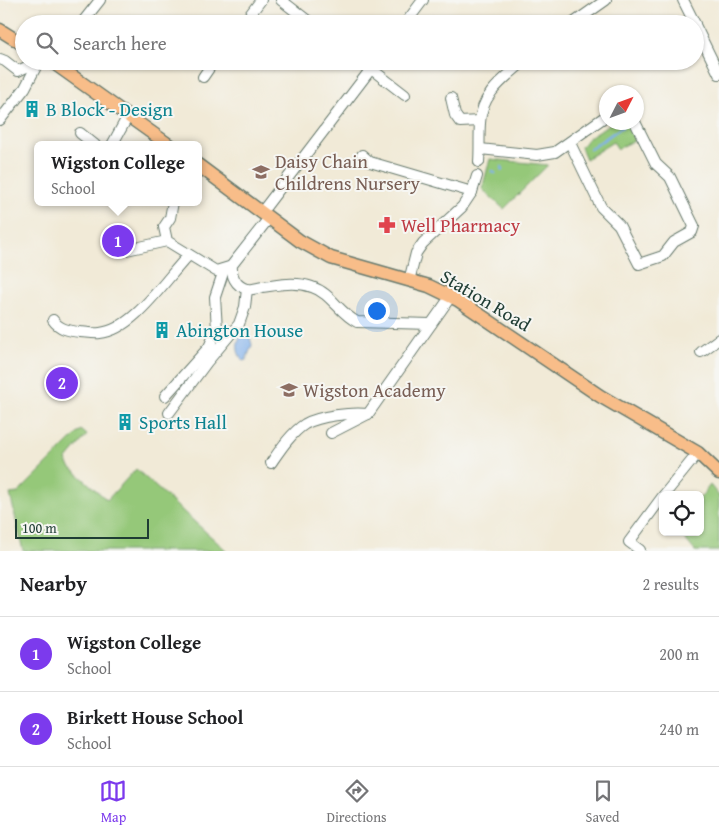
<!DOCTYPE html>
<html lang="en">
<head>
<meta charset="utf-8">
<style>
  body { margin:0; font-family:"Gentium Book Plus",serif; background:#f2f2f2; color:#202124 }
  .controls { position:absolute; right:15px; bottom:15px; display:grid; overflow:hidden; border-radius:8px; box-shadow:0 1px 4px #0004 }
  .controls button { width:45px; height:45px; display:grid; place-items:center; padding:0; border:0; border-bottom:1px solid #e0e0e0; background:#fff; color:#202124; font:25px sans-serif }
  .compass { position:absolute; left:599px; top:85px; width:45px; height:45px; border-radius:50%; background:#fff; box-shadow:0 1px 4px #0004; rotate:48deg }
  .scale { position:absolute; left:15px; bottom:12px; width:134px; box-sizing:border-box; padding-left:5px; border:2px solid #1f3d34; border-top:0; font-size:14px; line-height:18px; white-space:nowrap; color:#1f3d34; -webkit-text-stroke:4px #f6f6f2; paint-order:stroke }
  .you { position:absolute; left:376px; top:310px; width:18px; height:18px; margin:-12px; border:4px solid #fff; border-radius:50%; background:#1a73e8; box-shadow:0 0 0 8px #1a73e833 }
  .badge { display:grid; place-items:center; width:32px; height:32px; border-radius:50%; background:#7c3aed; color:#fff; font-size:16px; font-weight:700 }
  .pin { position:absolute; translate:-50% -50%; border:2px solid #fff; box-shadow:0 1px 5px #0006 }
  .popup { position:absolute; left:34px; top:141px; width:168px; height:65px; box-sizing:border-box; display:grid; place-content:center; border-radius:8px; background:#fff; filter:drop-shadow(0 1px 4px #0005); font-size:16px; white-space:nowrap; color:#757577 }
  .popup b { font-size:19px; color:#202124 }
  .popup::after { content:''; position:absolute; left:50%; top:100%; margin-left:-10px; border:10px solid transparent; border-top-color:#fff }
  .list { margin:0; padding:0; list-style:none }
  h2 { display:flex; justify-content:space-between; align-items:center; height:65px; margin:0; padding:0 20px; font-size:21px }
  h2 small { font-size:16px; font-weight:400; color:#757577 }
  .list li { display:grid; grid-template-columns:32px 1fr auto; gap:15px; align-items:center; box-sizing:border-box; height:75px; padding:0 20px; border-top:1px solid #e0e0e0 }
  .list b { display:block; font-size:19px; white-space:nowrap }
  .list p { margin:0; font-size:16px; white-space:nowrap; color:#757577 }
  .list em { font-size:16px; font-style:normal; color:#757577 }
  .icon { flex:none; width:28px; height:28px; fill:none; stroke:currentColor; stroke-width:2; stroke-linecap:round; stroke-linejoin:round }
  .map { position:relative; flex:none; width:719px; height:551px; overflow:hidden }
  .search { position:absolute; background:#fff; box-shadow:0 1px 4px #0004; left:15px; right:15px; top:15px; height:55px; display:flex; align-items:center; gap:12px; box-sizing:border-box; padding:0 18px; border-radius:28px; color:#757577; font-size:19px }
  .sheet { height:215px; background:#fff }
  nav { display:flex; justify-content:space-around; align-items:center; box-sizing:border-box; height:70px; border-top:1px solid #e0e0e0; background:#fff; font-size:14px; color:#757577 }
  nav a { display:grid; justify-items:center; gap:2px }
  nav .on { color:#7c3aed }
  .map>svg:first-child { display:block }
</style>
</head>
<body>
<div class="map">
<svg width="719" height="551" viewBox="0 0 719 551">
  <rect width="100%" height="100%" fill="#f6f6f2"/>
  <filter id="ink" filterUnits="userSpaceOnUse"><feTurbulence type="fractalNoise" baseFrequency=".02" numOctaves="2"/><feDisplacementMap in="SourceGraphic" scale="10" xChannelSelector="R" yChannelSelector="G"/><feConvolveMatrix kernelMatrix="1 2 1 2 8 2 1 2 1" color-interpolation-filters="sRGB"/></filter>
  <filter id="wash" filterUnits="userSpaceOnUse"><feTurbulence type="fractalNoise" baseFrequency=".0096" numOctaves="4" result="noise"/><feDisplacementMap in="SourceGraphic" scale="20" xChannelSelector="R" yChannelSelector="G"/><feGaussianBlur stdDeviation="1.12" result="paint"/><feColorMatrix in="noise" values="0 0 0 0 0 0 0 0 0 0 0 0 0 0 0 0 0 1.4 0 .05"/><feComposite in="paint" operator="in"/></filter>
  <g filter="url(#wash)">
    <rect width="100%" height="100%" fill="#f1ead7"/>
    <g fill="#95c879" stroke="#5a8256">
      <path d="M 611,123 L 630,123 L 638,138 L 618,149 L 613,142 L 586,159 L 581,147 L 588,138 Z"/>
      <path d="M 490,159 L 548,165 L 504,209 L 482,189 Z"/>
      <path d="M 81,430 L 87,435 L 66,460 L 70,467 L 107,500 L 136,469 L 227,551 L 23,551 L 10,494 L 18,493 Z"/>
      <path d="M 710,485 L 719,496 L 719,551 L 695,551 L 679,532 L 700,532 L 700,498 Z"/>
    </g>
    <path fill="#82b1ec" stroke="#507790" d="M 248,330 L 252,345 L 246,360 L 243,361 C 235,350 237,343 242,331 Z"/>
    <g fill="none" stroke-linecap="round" stroke-linejoin="round">
      <g stroke="#82b1ec" stroke-width="2.5">
        <path d="M 590,149 L 622,127"/>
        <path d="M 502,170 L 502,167"/>
        <path d="M 492,171 L 495,173"/>
      </g>
    </g>
  </g>
  <g filter="url(#ink)">
    <g fill="none" stroke-linecap="round" stroke-linejoin="round">
      <g stroke="#687a6d" stroke-width="12">
        <g id="minor">
          <path d="M 281,0 L 312,24"/>
          <path d="M 683,0 L 695,24"/>
          <path d="M 81,24 L 100,0"/>
          <path d="M 243,24 L 261,0"/>
          <path d="M 405,24 L 423,0"/>
          <path d="M 572,24 L 606,0"/>
          <path d="M 695,25 L 719,74"/>
          <path d="M 0,59 L 5,61 L 18,71 L 39,61"/>
          <path d="M 361,61 L 405,95"/>
          <path d="M 203,77 L 214,61"/>
          <path d="M 451,98 L 455,115 L 460,122 L 480,121"/>
          <path d="M 0,120 L 25,88 L 39,61"/>
          <path d="M 80,133 L 95,145"/>
          <path d="M 570,143 L 601,207 L 619,225 L 639,264 L 663,256 L 674,242 L 692,232 L 694,226 L 670,177 L 656,164 L 635,122"/>
          <path d="M 112,145 L 128,116"/>
          <path d="M 480,149 L 537,155 L 555,152 L 606,116"/>
          <path d="M 362,155 L 370,162 L 472,192"/>
          <path d="M 479,162 C 480,149 479,137 480,123 C 481,94 504,79 524,61"/>
          <path d="M 173,202 L 170,218 L 164,227 L 167,241 L 216,271 L 229,267"/>
          <path d="M 261,213 L 377,61"/>
          <path d="M 269,218 L 232,265 C 231,275 235,286 247,289 C 251,290 258,288 262,287 C 279,285 295,281 312,287 C 331,293 339,313 357,322 L 431,324"/>
          <path d="M 122,251 L 167,241"/>
          <path d="M 409,281 L 416,253 L 423,243 L 462,207 L 472,192 L 477,176"/>
          <path d="M 53,320 C 59,329 69,331 80,332 C 86,332 93,334 100,333 C 134,330 166,278 189,255"/>
          <path d="M 701,352 L 719,339"/>
          <path d="M 165,396 L 209,347 L 217,329 L 215,297 L 224,270"/>
          <path d="M 169,413 L 207,362 L 239,324 L 245,307 L 247,289"/>
          <path d="M 331,433 L 368,414 L 451,296"/>
          <path d="M 271,463 C 280,450 291,433 305,424 C 319,416 352,412 368,414"/>
          <path d="M 664,495 L 698,453"/>
          <path d="M 640,550 L 629,542 L 663,496"/>
        </g>
      </g>
      <g stroke="#687a6d" stroke-width="15">
        <g id="major">
          <path d="M 0,30 L 24,45"/>
          <path d="M 51,61 L 169,145"/>
          <path d="M 198,165 L 300,241 L 331,258 L 429,286 L 458,300 L 600,396 L 698,453 L 719,473"/>
        </g>
      </g>
      <use href="#minor" stroke="#fff" stroke-width="10"/>
      <use href="#major" stroke="#f8bd89" stroke-width="12"/>
    </g>
  </g>
  <defs>
    <g id="building-bare" transform="scale(1.35)"><path d="M-4-6H4V6H1V3H-1V6H-4ZM-2.5-4.3h1.7v1.8h-1.7ZM.8-4.3h1.7v1.8H.8ZM-2.5-1h1.7V.8h-1.7ZM.8-1h1.7V.8H.8Z" fill="#0f9aa8" stroke="#f6f6f2" stroke-width="2.5" paint-order="stroke"/></g>
    <g id="school-bare" transform="scale(1.35)"><path d="M0-5L7-2L0 1L-7-2ZM-4 1L0 2.5L4 1V4Q0 6-4 4Z" fill="#8d6e63" stroke="#f6f6f2" stroke-width="2.5" paint-order="stroke"/></g>
    <g id="pharmacy-bare" transform="scale(1.35)"><path d="M-2-6h4v4h4v4h-4v4h-4v-4h-4v-4h4Z" fill="#e0444e" stroke="#f6f6f2" stroke-width="2.5" paint-order="stroke"/></g>
  </defs>
  <g fill-rule="evenodd">
    <use href="#building-bare" x="32" y="109"/>
    <use href="#school-bare" x="261" y="172"/>
    <use href="#pharmacy-bare" x="387" y="225"/>
    <use href="#building-bare" x="162" y="330"/>
    <use href="#school-bare" x="289" y="390"/>
    <use href="#building-bare" x="125" y="422"/>
  </g>
  <g text-anchor="middle" stroke-width="4" stroke-linejoin="round" paint-order="stroke">
    <g font-size="19" fill="#0d838f" stroke="#f6f6f2" text-anchor="start">
      <text x="46" y="116">B Block - Design</text>
      <text x="176" y="337">Abington House</text>
      <text x="139" y="429">Sports Hall</text>
    </g>
    <g font-size="19" fill="#785e54" stroke="#f6f6f2" text-anchor="start">
      <text x="275" y="168">Daisy Chain<tspan x="275" dy="22">Childrens Nursery</tspan></text>
      <text x="303" y="397">Wigston Academy</text>
    </g>
    <g font-size="19" fill="#be3a42" stroke="#f6f6f2" text-anchor="start">
      <text x="401" y="232">Well Pharmacy</text>
    </g>
    <g font-size="19" fill="#1f3d34" stroke="#f6f6f2">
      <text transform="translate(486 300) rotate(31)" y="7">Station Road</text>
    </g>
  </g>
</svg>
<div class="controls">
<button><svg class="icon" aria-label="locate" viewBox="0 0 24 24"><circle cx="12" cy="12" r="6"/><path d="M12 2v4M12 18v4M2 12h4M18 12h4"/></svg></button>
</div>
<svg class="compass" viewBox="-18 -18 36 36"><path d="M0-13l5 13h-10z" fill="#e53935"/><path d="M0 13l5-13h-10z" fill="#757577"/></svg>
<div class="scale">100 m</div>
<div class="you"></div>
<div class="pin badge" style="left:118px;top:241px">1</div>
<div class="popup"><b>Wigston College</b>School</div>
<div class="pin badge" style="left:62px;top:383px">2</div>
<div class="search"><svg class="icon" aria-label="search" viewBox="0 0 24 24"><circle cx="10" cy="10" r="6"/><path d="M15 15l6 6"/></svg>Search here</div>
</div>
<section class="sheet">
<h2>Nearby<small>2 results</small></h2>
<ul class="list">
<li><span class="badge">1</span><div><b>Wigston College</b><p>School</p></div><em>200 m</em></li>
<li><span class="badge">2</span><div><b>Birkett House School</b><p>School</p></div><em>240 m</em></li>
</ul>
</section>
<nav>
<a class="on"><svg class="icon" aria-label="map" viewBox="0 0 24 24"><path d="M3 6l6-2 6 2 6-2v14l-6 2-6-2-6 2zM9 4v14M15 6v14"/></svg>Map</a>
<a><svg class="icon" aria-label="directions" viewBox="0 0 24 24"><path d="M12 3l9 9-9 9-9-9zM9 14v-3h6M13 9l2 2-2 2"/></svg>Directions</a>
<a><svg class="icon" aria-label="saved" viewBox="0 0 24 24"><path d="M7 4h10v16l-5-4-5 4z"/></svg>Saved</a>
</nav>
</body>
</html>
